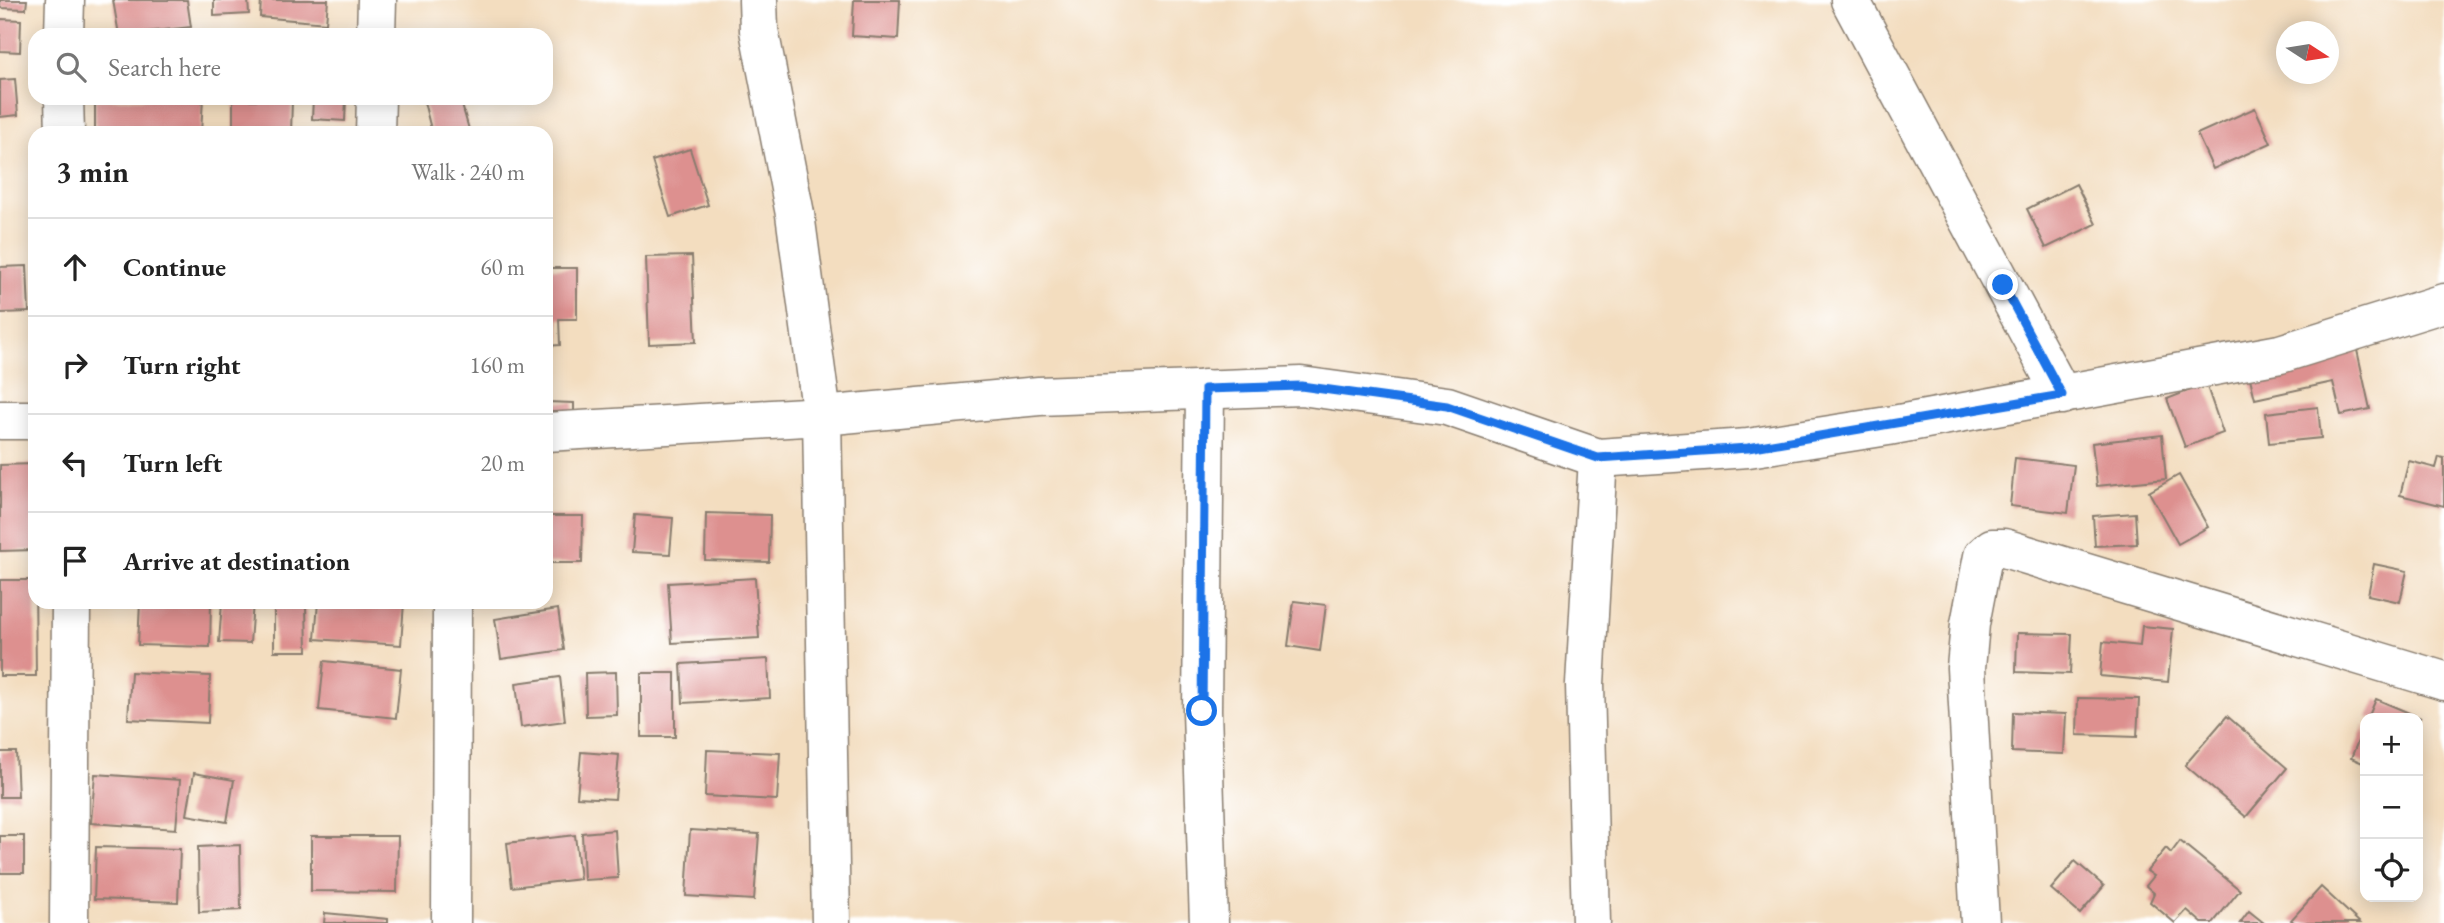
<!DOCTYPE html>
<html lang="en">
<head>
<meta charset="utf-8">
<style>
  body { margin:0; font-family:"EB Garamond",serif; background:#f2f2f2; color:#222 }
  .controls { position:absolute; right:21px; bottom:21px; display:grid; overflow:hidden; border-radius:14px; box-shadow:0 4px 18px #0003 }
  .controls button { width:63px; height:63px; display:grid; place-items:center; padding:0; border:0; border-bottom:2px solid #e0e0e0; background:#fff; color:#222; font:35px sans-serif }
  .compass { position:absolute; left:2276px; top:21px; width:63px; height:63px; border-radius:50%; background:#fff; box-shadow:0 4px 18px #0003; rotate:102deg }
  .stop { position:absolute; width:21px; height:21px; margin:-16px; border:5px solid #1a73e8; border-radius:50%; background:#fff }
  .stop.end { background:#1a73e8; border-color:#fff; box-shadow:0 2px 7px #0008 }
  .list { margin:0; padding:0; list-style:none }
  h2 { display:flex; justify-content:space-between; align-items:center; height:91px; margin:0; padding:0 28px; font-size:30px }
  h2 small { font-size:23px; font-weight:400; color:#767676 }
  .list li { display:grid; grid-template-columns:46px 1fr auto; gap:21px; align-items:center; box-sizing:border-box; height:98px; padding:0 28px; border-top:2px solid #e0e0e0 }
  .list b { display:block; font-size:26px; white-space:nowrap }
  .list em { font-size:23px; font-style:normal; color:#767676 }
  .icon { flex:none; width:38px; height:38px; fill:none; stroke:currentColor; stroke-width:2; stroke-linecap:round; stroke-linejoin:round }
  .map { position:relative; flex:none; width:2444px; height:923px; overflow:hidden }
  .search { position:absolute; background:#fff; box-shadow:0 4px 18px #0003; left:28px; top:28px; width:525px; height:77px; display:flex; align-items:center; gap:18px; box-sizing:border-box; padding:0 24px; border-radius:21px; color:#767676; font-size:26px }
  .panel { position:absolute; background:#fff; box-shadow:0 4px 18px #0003; left:28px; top:126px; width:525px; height:483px; border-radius:21px }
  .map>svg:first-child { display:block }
</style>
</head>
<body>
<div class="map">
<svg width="2444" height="923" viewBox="0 0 2444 923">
  <rect width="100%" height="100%" fill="#fff"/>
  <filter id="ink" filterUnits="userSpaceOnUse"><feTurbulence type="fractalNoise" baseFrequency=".0143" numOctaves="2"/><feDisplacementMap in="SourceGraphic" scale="14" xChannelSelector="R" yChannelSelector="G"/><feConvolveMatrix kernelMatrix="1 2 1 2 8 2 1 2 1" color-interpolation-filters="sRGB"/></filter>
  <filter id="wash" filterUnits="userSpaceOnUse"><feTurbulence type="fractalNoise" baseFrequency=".00686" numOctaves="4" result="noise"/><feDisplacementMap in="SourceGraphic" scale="28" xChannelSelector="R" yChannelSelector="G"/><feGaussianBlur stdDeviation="1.57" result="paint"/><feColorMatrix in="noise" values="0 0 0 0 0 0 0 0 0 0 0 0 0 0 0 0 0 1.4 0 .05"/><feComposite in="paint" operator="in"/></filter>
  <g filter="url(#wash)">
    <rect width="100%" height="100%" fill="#f3ddbf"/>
    <g id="blocks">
      <g fill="#dd908f">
        <path d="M 0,0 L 27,0 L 26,9 L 0,8 Z"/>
        <path d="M 113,0 L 187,0 L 191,27 L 119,35 Z"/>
        <path d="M 214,0 L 248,0 L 249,14 L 214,16 Z"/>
        <path d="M 261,0 L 328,0 L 326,23 L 260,17 Z"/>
        <path d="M 854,0 L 900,0 L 898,39 L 852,36 Z"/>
        <path d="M 0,19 L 21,20 L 20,52 L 0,51 Z"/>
        <path d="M 15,79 L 18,115 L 0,117 L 0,80 Z"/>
        <path d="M 170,98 L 203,98 L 201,133 L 95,133 L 95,100 Z"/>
        <path d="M 313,98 L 346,98 L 345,121 L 312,119 Z"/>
        <path d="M 423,98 L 460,98 L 470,133 L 432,133 Z"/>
        <path d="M 233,100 L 292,100 L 291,133 L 233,133 Z"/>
        <path d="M 2255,108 L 2271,143 L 2213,169 L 2197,134 Z"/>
        <path d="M 690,149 L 708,205 L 670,217 L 652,161 Z"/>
        <path d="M 2076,184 L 2096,224 L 2046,248 L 2027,209 Z"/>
        <path d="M 692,256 L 696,342 L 649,344 L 646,257 Z"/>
        <path d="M 27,266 L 29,312 L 0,313 L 0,267 Z"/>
        <path d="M 546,268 L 577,268 L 577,319 L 559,319 L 560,345 L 546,346 Z"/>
        <path d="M 2357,350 L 2370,409 L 2341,415 L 2333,382 L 2255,399 L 2249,374 Z"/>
        <path d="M 2206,384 L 2223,433 L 2185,447 L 2167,399 Z"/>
        <path d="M 546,402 L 574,403 L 574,427 L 546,427 Z"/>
        <path d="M 2318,407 L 2321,438 L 2269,443 L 2266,413 Z"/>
        <path d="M 2162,435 L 2166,479 L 2097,486 L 2092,443 Z"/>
        <path d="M 2439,457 L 2444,458 L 2444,506 L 2400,495 L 2409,461 L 2436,468 Z"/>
        <path d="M 2015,458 L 2074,465 L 2068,513 L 2010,506 Z"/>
        <path d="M 35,464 L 35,550 L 0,551 L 0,465 Z"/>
        <path d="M 2179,475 L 2208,527 L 2178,544 L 2149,492 Z"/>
        <path d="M 706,513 L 770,515 L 769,562 L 705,560 Z"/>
        <path d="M 2135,513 L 2137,544 L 2095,546 L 2093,516 Z"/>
        <path d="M 635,515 L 673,518 L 670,554 L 632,552 Z"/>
        <path d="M 546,516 L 583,516 L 582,563 L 546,563 Z"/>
        <path d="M 2374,564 L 2407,571 L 2400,602 L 2368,595 Z"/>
        <path d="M 755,578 L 759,638 L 672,643 L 668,583 Z"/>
        <path d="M 0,580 L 35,580 L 36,676 L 0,676 Z"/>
        <path d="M 1294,601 L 1326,605 L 1320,651 L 1288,646 Z"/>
        <path d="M 140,602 L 211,602 L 210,647 L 138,645 Z"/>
        <path d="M 222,602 L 253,602 L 250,643 L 219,642 Z"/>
        <path d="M 318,602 L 404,602 L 401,645 L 315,639 Z"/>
        <path d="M 274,605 L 306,605 L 307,651 L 274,651 Z"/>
        <path d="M 558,609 L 564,650 L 501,659 L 495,619 Z"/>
        <path d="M 2142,626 L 2173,629 L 2168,682 L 2100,676 L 2103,642 L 2140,646 Z"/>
        <path d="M 2017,633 L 2072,634 L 2070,674 L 2016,672 Z"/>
        <path d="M 768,659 L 770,698 L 683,703 L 681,664 Z"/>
        <path d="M 324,661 L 401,669 L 396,718 L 319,710 Z"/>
        <path d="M 131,672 L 210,676 L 208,723 L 128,719 Z"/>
        <path d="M 616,672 L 617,715 L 586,716 L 585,673 Z"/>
        <rect x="641" y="673" width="34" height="64"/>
        <path d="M 560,677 L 565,721 L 521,727 L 516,683 Z"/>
        <path d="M 2078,698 L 2139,699 L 2137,737 L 2077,735 Z"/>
        <path d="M 2376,699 L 2421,718 L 2368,718 Z"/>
        <path d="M 2013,712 L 2066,714 L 2064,754 L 2012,752 Z"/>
        <path d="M 2227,716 L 2287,768 L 2246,817 L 2185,765 Z"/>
        <path d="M 2365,724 L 2365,764 L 2351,758 Z"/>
        <path d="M 707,750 L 780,753 L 777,800 L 705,796 Z"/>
        <path d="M 0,752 L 16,752 L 18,797 L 0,797 Z"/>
        <path d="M 581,752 L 619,755 L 615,799 L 577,797 Z"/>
        <path d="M 194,773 L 234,780 L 227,822 L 187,815 Z"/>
        <path d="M 95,774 L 180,780 L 176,829 L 91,823 Z"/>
        <path d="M 615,830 L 618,878 L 584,880 L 582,833 Z"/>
        <path d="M 690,830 L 759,834 L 754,900 L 686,896 Z"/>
        <path d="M 575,835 L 580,879 L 512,887 L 507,843 Z"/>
        <rect x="0" y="836" width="24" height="37"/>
        <path d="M 311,836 L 398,836 L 397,892 L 311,891 Z"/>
        <path d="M 2180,841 L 2240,890 L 2213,923 L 2202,923 L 2187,910 L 2175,923 L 2150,902 L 2154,893 L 2146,886 L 2154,876 L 2147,871 L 2166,848 L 2171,853 Z"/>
        <path d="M 240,845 L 241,910 L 199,912 L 198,847 Z"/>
        <path d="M 96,847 L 180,849 L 178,902 L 94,899 Z"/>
        <path d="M 2075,861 L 2104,886 L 2080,914 L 2051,889 Z"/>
        <path d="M 2321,887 L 2360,923 L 2295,923 L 2291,920 Z"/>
        <path d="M 2249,911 L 2264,923 L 2240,923 Z"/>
        <path d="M 325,913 L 388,919 L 388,923 L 324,923 Z"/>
      </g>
    </g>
  </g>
  <g filter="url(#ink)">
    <use href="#blocks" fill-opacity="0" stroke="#887c6e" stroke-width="2"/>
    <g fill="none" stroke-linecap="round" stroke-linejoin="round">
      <g stroke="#887c6e" stroke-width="41">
        <g id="minor">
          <path d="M 1850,0 L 2062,395"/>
          <path d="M 64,35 L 65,0"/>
          <path d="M 376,35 L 377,0"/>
          <path d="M 64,98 L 65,133"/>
          <path d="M 375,133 L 376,98"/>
          <path d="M 1205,389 L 1202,711 L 1209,923"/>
          <path d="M 0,420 L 35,420"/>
          <path d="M 546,432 L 822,416 L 795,214 L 759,30 L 758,0"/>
          <path d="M 69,923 L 71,602"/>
          <path d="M 451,923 L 452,602"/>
          <path d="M 831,923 L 822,416 L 1039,396 L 1301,386 L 1447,406 L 1598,458 L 1748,448 L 1888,426 L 2280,354 L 2444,303"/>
          <path d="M 1591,923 L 1585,684 L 1598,458"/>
          <path d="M 1980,923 L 1966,668 L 1970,624 L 1983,556 L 1992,548 L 2004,548 L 2444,681"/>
        </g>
      </g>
      <use href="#minor" stroke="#fff" stroke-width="38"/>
    </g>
  </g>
  <g fill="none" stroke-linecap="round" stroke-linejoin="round" filter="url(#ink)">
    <path stroke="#1a73e8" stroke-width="9" d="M 1202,711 L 1205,389 L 1301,386 L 1447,406 L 1598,458 L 1748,448 L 2062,395 L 2003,285"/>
  </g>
</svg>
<div class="controls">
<button>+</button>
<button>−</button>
<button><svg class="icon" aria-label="locate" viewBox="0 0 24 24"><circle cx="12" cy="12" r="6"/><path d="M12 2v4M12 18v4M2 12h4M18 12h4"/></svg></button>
</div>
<svg class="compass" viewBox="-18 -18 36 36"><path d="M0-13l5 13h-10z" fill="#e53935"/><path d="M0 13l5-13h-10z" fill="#767676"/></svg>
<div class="stop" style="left:1202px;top:711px"></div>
<div class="stop end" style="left:2003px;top:285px"></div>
<div class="search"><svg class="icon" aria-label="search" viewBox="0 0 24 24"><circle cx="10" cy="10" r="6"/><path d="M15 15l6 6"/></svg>Search here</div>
<section class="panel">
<h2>3 min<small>Walk · 240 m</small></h2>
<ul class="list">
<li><svg class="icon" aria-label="ahead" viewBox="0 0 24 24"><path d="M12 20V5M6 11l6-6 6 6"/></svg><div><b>Continue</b></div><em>60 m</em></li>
<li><svg class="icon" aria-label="right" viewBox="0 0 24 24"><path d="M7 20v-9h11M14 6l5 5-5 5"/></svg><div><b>Turn right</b></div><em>160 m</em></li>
<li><svg class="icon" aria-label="left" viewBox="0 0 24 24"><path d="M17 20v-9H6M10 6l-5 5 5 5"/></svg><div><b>Turn left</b></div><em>20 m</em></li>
<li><svg class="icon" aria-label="arrive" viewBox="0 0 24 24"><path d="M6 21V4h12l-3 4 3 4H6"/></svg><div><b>Arrive at destination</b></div></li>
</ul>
</section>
</div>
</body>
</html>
